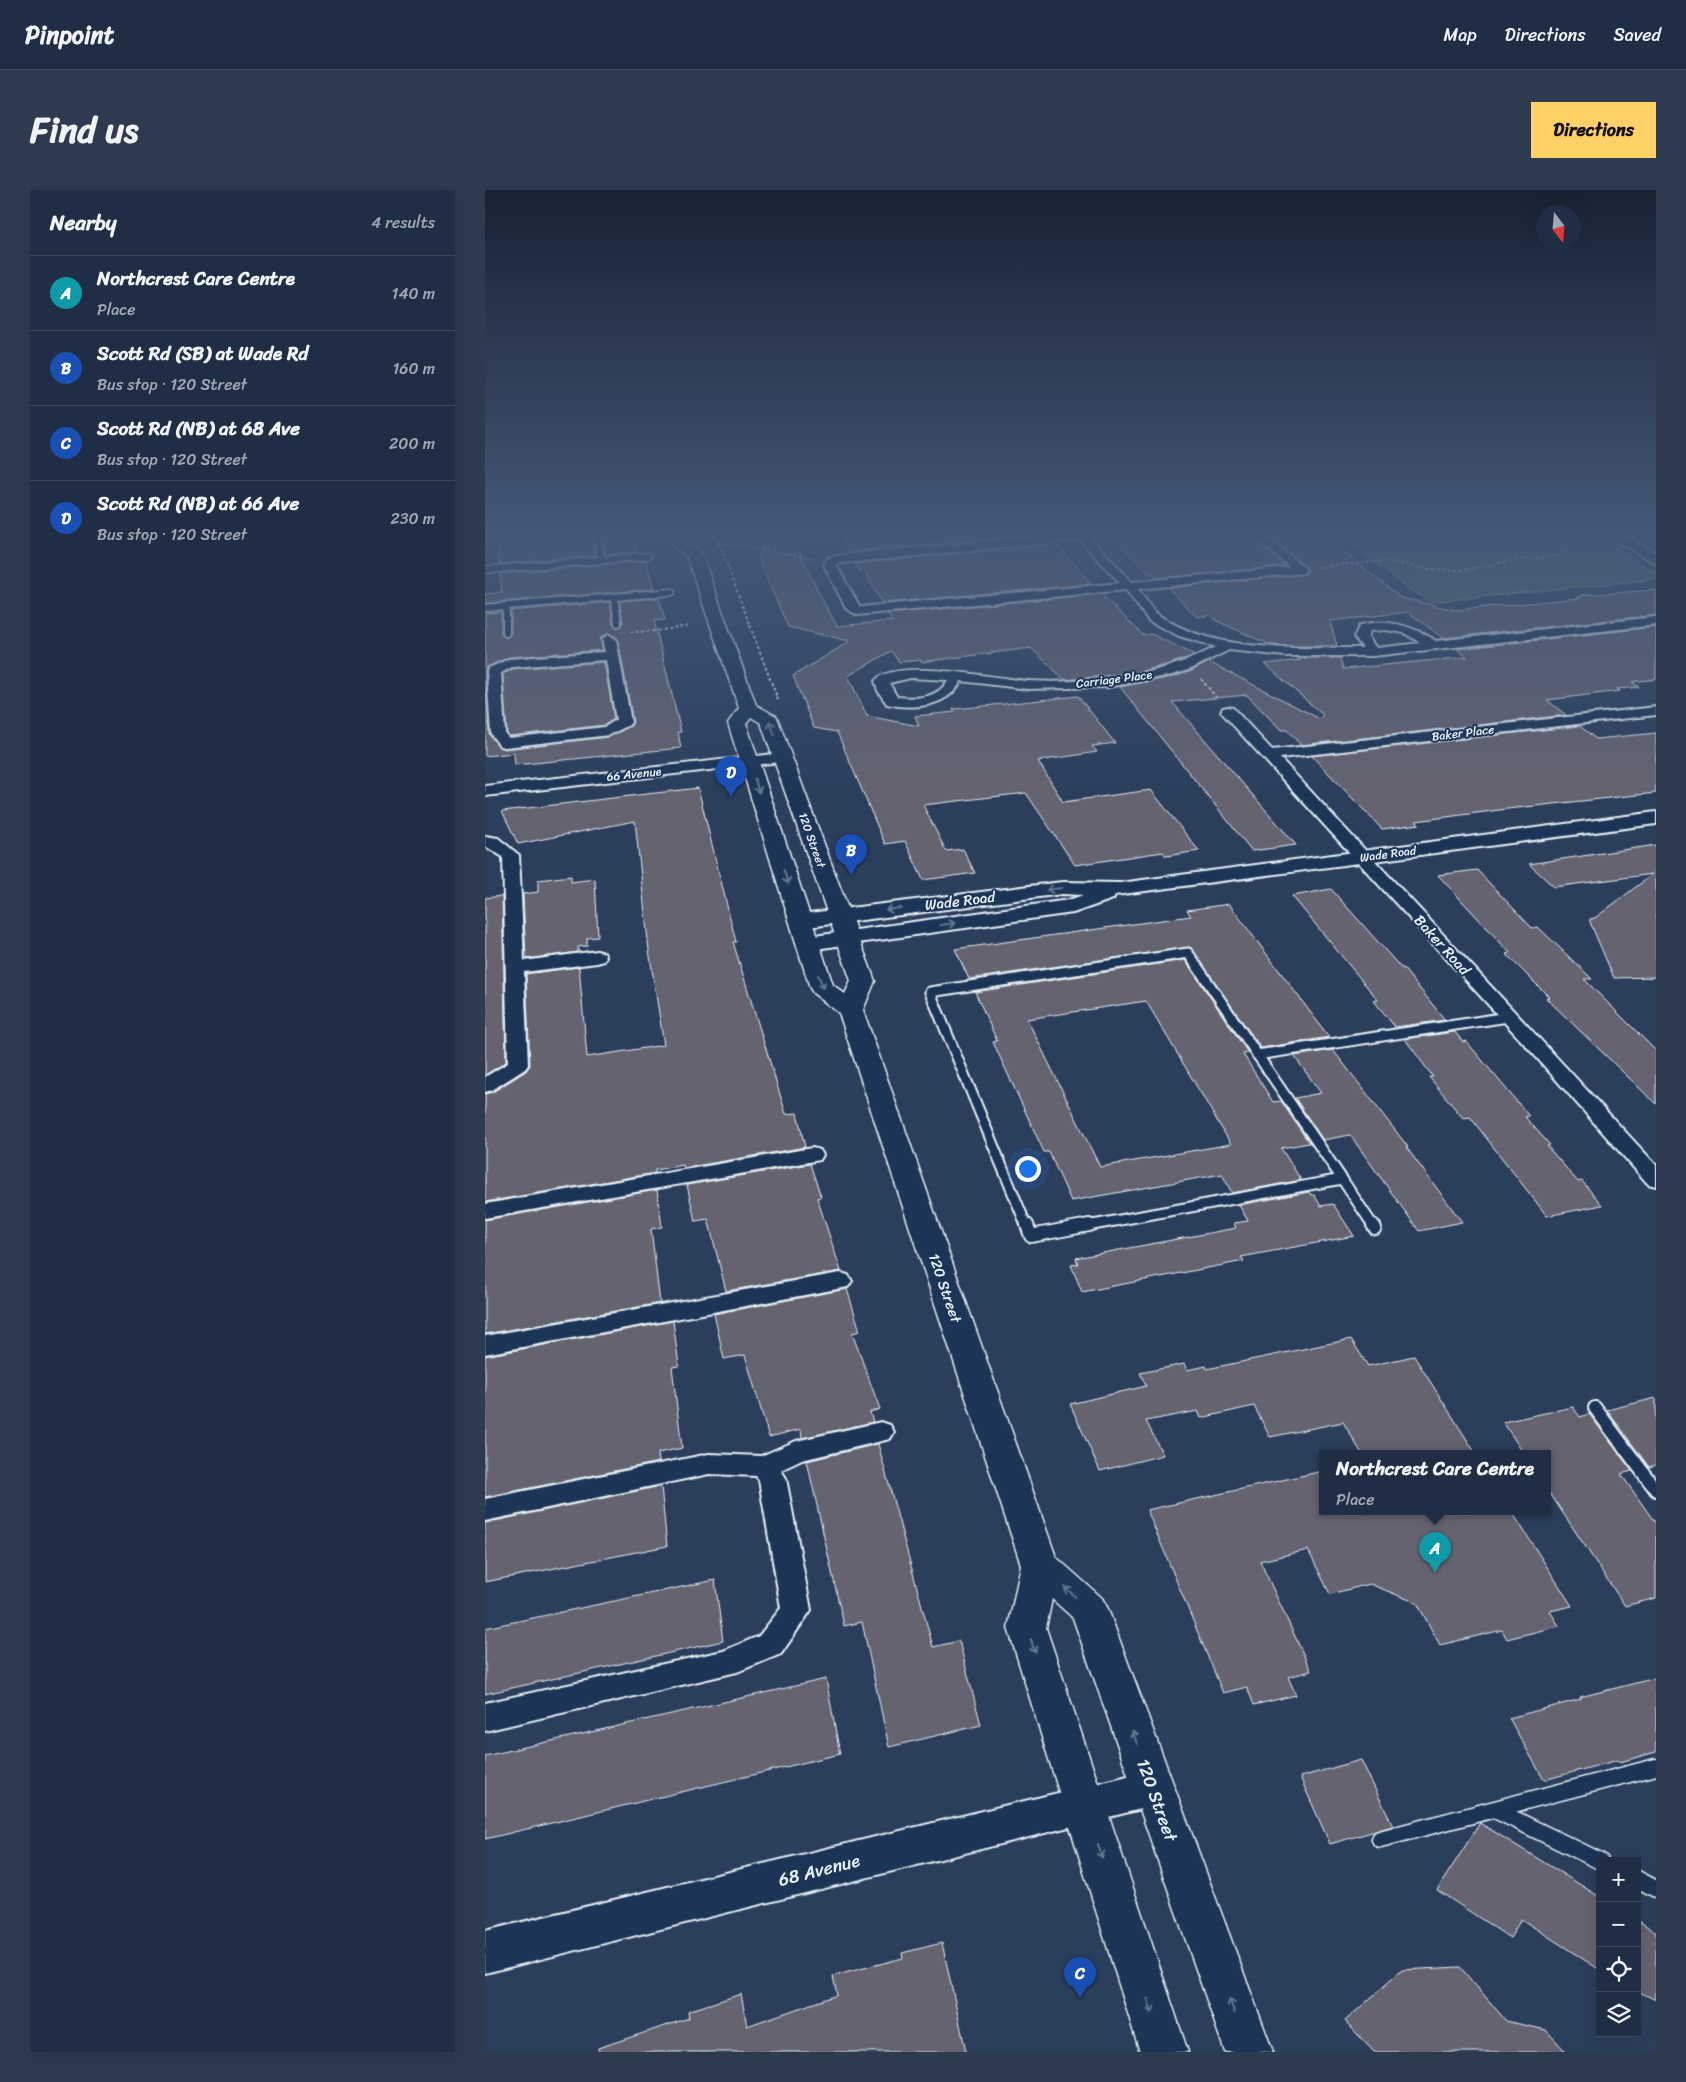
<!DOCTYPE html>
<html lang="en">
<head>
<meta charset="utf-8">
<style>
  body { margin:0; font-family:Sriracha,sans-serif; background:#2d3a50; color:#f1f3f6 }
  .controls { position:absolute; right:15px; bottom:15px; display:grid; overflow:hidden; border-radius:0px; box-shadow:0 5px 20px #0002 }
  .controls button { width:45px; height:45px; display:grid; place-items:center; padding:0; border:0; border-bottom:1px solid #3d4a5e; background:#202e45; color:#f1f3f6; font:25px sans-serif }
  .compass { position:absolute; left:1051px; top:15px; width:45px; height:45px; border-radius:50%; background:#202e45; box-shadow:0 5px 20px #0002; rotate:164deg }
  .you { position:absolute; left:542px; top:978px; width:18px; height:18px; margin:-12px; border:4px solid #fff; border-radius:50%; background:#1a73e8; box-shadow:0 0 0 8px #1a73e833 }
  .badge { display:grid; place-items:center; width:32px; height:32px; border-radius:50%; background:#ffd166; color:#fff; font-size:16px; font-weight:700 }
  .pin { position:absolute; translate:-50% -41px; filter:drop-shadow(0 1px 2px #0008) }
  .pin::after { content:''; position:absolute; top:26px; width:18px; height:15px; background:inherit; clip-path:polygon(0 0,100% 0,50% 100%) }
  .popup { position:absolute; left:834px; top:1260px; width:232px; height:65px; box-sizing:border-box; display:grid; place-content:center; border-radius:0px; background:#202e45; filter:drop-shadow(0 1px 4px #0005); font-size:16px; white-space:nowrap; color:#a2a8b3 }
  .popup b { font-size:19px; color:#f1f3f6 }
  .popup::after { content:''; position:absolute; left:50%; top:100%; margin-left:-10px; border:10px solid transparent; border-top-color:#202e45 }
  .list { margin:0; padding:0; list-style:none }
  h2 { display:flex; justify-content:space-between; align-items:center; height:65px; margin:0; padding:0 20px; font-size:21px }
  h2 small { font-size:16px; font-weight:400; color:#a2a8b3 }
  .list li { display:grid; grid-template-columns:32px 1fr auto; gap:15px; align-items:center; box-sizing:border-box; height:75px; padding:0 20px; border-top:1px solid #3d4a5e }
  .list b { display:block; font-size:19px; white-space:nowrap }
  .list p { margin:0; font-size:16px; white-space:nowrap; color:#a2a8b3 }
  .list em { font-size:16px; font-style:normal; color:#a2a8b3 }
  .icon { flex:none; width:28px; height:28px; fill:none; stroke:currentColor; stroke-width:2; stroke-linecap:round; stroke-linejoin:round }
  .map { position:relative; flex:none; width:1171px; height:1862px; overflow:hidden; border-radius:0px }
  header { display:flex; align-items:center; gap:30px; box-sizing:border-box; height:70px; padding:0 25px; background:#202e45; border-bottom:1px solid #3d4a5e }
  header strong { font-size:24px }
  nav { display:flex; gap:28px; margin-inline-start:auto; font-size:18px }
  .intro { display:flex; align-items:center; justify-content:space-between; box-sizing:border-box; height:120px; padding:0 30px }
  h1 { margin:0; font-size:35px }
  .button { padding:12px 22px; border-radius:0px; background:#ffd166; color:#111; font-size:18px; font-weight:700 }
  main { display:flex; gap:30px; padding:0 30px }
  aside { flex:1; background:#202e45; border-radius:0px; box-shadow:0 5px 20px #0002 }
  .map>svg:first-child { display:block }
</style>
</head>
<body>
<header>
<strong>Pinpoint</strong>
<nav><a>Map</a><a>Directions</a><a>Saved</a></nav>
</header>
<div class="intro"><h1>Find us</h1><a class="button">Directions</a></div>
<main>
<aside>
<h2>Nearby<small>4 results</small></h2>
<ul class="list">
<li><span class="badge" style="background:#0f9aa8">A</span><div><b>Northcrest Care Centre</b><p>Place</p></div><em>140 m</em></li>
<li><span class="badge" style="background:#1a4fb4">B</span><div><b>Scott Rd (SB) at Wade Rd</b><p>Bus stop · 120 Street</p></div><em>160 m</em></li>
<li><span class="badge" style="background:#1a4fb4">C</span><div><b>Scott Rd (NB) at 68 Ave</b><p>Bus stop · 120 Street</p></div><em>200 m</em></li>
<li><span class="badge" style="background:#1a4fb4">D</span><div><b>Scott Rd (NB) at 66 Ave</b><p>Bus stop · 120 Street</p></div><em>230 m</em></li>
</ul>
</aside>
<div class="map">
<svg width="1171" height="1862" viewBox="0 0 1171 1862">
  <rect width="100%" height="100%" fill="#2b3e5c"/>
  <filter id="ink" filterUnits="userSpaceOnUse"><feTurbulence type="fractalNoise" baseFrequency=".02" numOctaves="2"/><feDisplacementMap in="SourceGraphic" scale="10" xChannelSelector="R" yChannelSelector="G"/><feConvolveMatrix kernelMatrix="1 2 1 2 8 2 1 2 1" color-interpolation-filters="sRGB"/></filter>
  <g filter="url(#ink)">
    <path fill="#3c4962" d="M 235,343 L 346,343 L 238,352 Z"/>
    <path fill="#577370" stroke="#a0b2b4" d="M 852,343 L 1105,343 L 1171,382 L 1171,389 L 946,412 L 922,398 Z"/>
    <g fill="#65646f" stroke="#e8f1f8" fill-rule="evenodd">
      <path d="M 12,343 L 97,343 L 98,350 L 107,349 L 111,365 L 14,374 Z"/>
      <path d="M 290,343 L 300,343 L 304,352 L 310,351 L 333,402 L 352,436 L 407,431 L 403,424 L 616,404 L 658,445 L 666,444 L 710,465 L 684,474 L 653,482 L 580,490 L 546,458 L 436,472 L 435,470 L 414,472 L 406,461 L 363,486 L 382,526 L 434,536 L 430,526 L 470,522 L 468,519 L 490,517 L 593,506 L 630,553 L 607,556 L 612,562 L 553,571 L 578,612 L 666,600 L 714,661 L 681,666 L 678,662 L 590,675 L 541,603 L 438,615 L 461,661 L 478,659 L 490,683 L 438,690 L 420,651 L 400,654 L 352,542 L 329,538 L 308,486 L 365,451 L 303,437 L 273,368 Z"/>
      <path d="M 425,343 L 560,343 L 561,344 L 364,362 L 356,349 Z"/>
      <path d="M 625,343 L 762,343 L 800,376 L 673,388 L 670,384 L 664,384 Z"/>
      <path d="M 779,343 L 835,343 L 916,408 L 971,420 L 1095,408 L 1093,407 L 1098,406 L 1096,405 L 1171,400 L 1171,425 L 958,448 L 923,422 L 845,431 L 852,456 L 800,456 L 785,455 L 732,431 L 725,425 L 712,427 L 683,398 L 821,384 L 823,379 L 820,376 Z"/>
      <path d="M 147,346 L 152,362 L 121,365 L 117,349 Z"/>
      <path d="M 571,354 L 607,394 L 397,413 L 379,381 L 375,382 L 370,374 Z"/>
      <path d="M 161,371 L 169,399 L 0,413 L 0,404 L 17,402 L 15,384 Z"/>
      <path d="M 174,408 L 180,430 L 169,431 L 196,542 L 193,542 L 196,558 L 30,575 L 29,563 L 0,566 L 0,423 L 16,422 L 16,443 L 21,448 L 26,443 L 26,421 L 125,412 L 128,434 L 133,438 L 138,433 L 135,411 ZM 123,443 L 133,449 L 148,532 L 146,536 L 124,547 L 20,559 L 14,557 L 4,544 L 0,481 L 2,477 L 24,467 L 118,460 L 115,448 Z"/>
      <path d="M 1171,437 L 1171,489 L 1147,492 L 1154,497 L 1132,499 L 1135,501 L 1062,510 L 1081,525 L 816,555 L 802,540 L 796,540 L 762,505 L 687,512 L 811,655 L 767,661 L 635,497 L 688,487 L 707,481 L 724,472 L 835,529 L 838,525 L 780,474 L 816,470 L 812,468 L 855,468 L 858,479 L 982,467 L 972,459 Z"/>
      <path d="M 119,472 L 129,529 L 119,535 L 25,546 L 22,543 L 18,484 L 28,479 Z"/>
      <path d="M 1095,536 L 1111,549 L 1171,543 L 1171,603 L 1022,619 L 931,631 L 934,634 L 897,639 L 827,566 Z"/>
      <path d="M 213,598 L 251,752 L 248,752 L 301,924 L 312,923 L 320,957 L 199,978 L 198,975 L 170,980 L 170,983 L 0,1012 L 0,904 L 8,902 L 41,881 L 45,875 L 41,784 L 94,777 L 102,867 L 179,855 L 164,760 L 150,631 L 33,654 L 17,621 Z"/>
      <path d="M 1171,655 L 1171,787 L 1129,788 L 1105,732 L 1105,729 L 1110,728 L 1168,684 L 1069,697 L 1044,674 Z"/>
      <path d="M 992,680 L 1047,738 L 1053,737 L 1107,789 L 1099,789 L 1171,861 L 1171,914 L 1061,808 L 1064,807 L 1021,764 L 1025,763 L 953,685 Z"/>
      <path d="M 86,686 L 86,692 L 110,689 L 113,747 L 102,748 L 102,756 L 93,757 L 93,762 L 41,769 L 38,704 L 53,702 L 53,690 Z"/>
      <path d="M 846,699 L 916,778 L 918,778 L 960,830 L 910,837 L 889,811 L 893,810 L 807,706 Z"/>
      <path d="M 17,706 L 21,872 L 0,885 L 0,708 Z"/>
      <path d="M 744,714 L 844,847 L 776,858 L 705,757 L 484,789 L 470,759 L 706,726 L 702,720 Z"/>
      <path d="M 700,770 L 763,863 L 758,864 L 788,912 L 796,911 L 824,953 L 796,958 L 816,990 L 747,1003 L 737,984 L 586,1011 L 564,962 L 559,962 L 508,852 L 512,851 L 490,802 ZM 661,811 L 746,954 L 615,977 L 542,829 Z"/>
      <path d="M 970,842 L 978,852 L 981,851 L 1044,926 L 1040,927 L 1065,955 L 1062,956 L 1093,992 L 1097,991 L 1117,1015 L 1062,1026 L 985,927 L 978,928 L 944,887 L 948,887 L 920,849 Z"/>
      <path d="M 848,860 L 923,957 L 921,957 L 977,1032 L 934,1041 L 865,945 L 838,950 L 810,908 L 836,903 L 809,866 Z"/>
      <path d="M 325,974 L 336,1007 L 332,1008 L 356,1081 L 241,1101 L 223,1029 L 210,1031 L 202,995 Z"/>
      <path d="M 172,1000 L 177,1037 L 166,1039 L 175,1113 L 0,1144 L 0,1030 Z"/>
      <path d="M 824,1002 L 826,1005 L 829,1005 L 836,1016 L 848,1014 L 869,1046 L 756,1067 L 759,1071 L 597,1102 L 586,1075 L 593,1074 L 591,1068 L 751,1038 L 749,1033 L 763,1031 L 754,1015 Z"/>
      <path d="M 362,1099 L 375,1141 L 367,1143 L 395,1219 L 385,1222 L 388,1232 L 317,1248 L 316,1239 L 284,1247 L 260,1165 L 239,1169 L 229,1124 Z"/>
      <path d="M 188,1131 L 194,1176 L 187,1177 L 197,1258 L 173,1263 L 174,1272 L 0,1307 L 0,1166 Z"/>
      <path d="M 866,1149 L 883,1176 L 929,1166 L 991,1264 L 877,1264 L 858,1232 L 785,1247 L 769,1216 L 716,1228 L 713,1221 L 661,1231 L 678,1265 L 615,1281 L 585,1214 L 661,1196 L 655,1183 L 699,1174 L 702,1180 L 721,1176 L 722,1179 Z"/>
      <path d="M 1171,1208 L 1171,1275 L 1164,1277 L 1122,1220 Z"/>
      <path d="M 1088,1217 L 1095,1227 L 1104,1224 L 1147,1281 L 1136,1284 L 1171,1334 L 1171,1408 L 1140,1416 L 1062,1299 L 1062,1264 L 1039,1264 L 1018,1232 Z"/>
      <path d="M 393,1254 L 448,1457 L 474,1451 L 496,1535 L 404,1557 L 377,1432 L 359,1436 L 322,1271 Z"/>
      <path d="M 838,1281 L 838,1322 L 1027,1322 L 1087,1416 L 1065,1421 L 1074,1436 L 1022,1449 L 1017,1440 L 955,1455 L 932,1413 L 885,1394 L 845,1404 L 823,1360 L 775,1371 L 826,1481 L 803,1487 L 811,1505 L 769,1515 L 762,1497 L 738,1503 L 662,1320 Z"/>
      <path d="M 176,1296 L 182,1356 L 0,1392 L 0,1333 Z"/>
      <path d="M 230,1390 L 238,1451 L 0,1504 L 0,1438 Z"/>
      <path d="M 1171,1488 L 1171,1562 L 1135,1572 L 1133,1570 L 1059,1590 L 1024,1528 L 1096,1509 L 1095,1507 Z"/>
      <path d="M 341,1489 L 355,1564 L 0,1649 L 0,1566 Z"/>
      <path d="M 876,1570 L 908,1636 L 845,1654 L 815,1587 Z"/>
      <path d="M 995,1633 L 1115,1707 L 1115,1780 L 1036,1729 L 1025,1748 L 952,1700 Z"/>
      <path d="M 1152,1730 L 1171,1742 L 1171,1810 L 1152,1801 Z"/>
      <path d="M 457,1753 L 481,1862 L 114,1862 L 113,1858 L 204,1828 L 203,1821 L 256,1804 L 262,1836 L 352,1805 L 348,1786 L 418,1768 L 417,1763 Z"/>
      <path d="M 975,1777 L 1021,1831 L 1061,1840 L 1081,1862 L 889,1862 L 860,1831 L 917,1780 Z"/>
    </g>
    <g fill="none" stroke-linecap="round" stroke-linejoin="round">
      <g stroke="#e8f1f8" stroke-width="9">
        <g id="service-far3">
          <path d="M 111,343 L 117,370"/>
          <path d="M 0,380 L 163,366"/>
          <path d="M 129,407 L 133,433"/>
          <path d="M 21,416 L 21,443"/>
          <path d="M 0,418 L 187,402"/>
        </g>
      </g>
      <g stroke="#e8f1f8" stroke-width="13">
        <g id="service-far2">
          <path d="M 772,865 L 1023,827"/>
          <path d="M 857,989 L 889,1037"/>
          <path d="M 542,1037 L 445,802 L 703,763 L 857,989"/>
          <path d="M 597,1037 L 857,989"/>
        </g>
      </g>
      <g stroke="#e8f1f8" stroke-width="16">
        <g id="service-far1">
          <path d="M 542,1035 L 546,1046 L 604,1035"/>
          <path d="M 888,1035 L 890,1038"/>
          <path d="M 1110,1218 L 1171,1300"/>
        </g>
      </g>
      <g stroke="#e8f1f8" stroke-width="19">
        <g id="service">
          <path d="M 1010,1620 L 1115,1671"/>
          <path d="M 895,1649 L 1171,1577"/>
          <path d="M 1152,1689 L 1171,1699"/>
        </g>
      </g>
      <g stroke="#e8f1f8" stroke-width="4">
        <g id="minor">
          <path d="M 590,343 L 601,343 L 647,392 L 805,377 L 764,343 L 776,343 L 819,377 L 821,380 L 819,383 L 653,399 C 659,407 666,420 675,426 C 729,463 815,458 878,458 L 869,447 L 875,435 C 903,428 928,436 951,451 L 1171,427 L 1171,435 L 888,466 L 800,466 L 744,460 L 706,479 L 687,485 L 623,497 L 543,499 L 476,491 C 463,517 428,520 402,514 L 393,501 L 390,491 C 408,467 513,489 542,491 C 563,492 583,492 603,490 C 649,488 690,478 731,457 L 694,446 L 664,431 L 641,400 L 372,425 L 361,418 L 339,375 L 343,368 L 356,365 ZM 595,350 L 635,393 L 375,417 L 351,375 L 356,373 ZM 900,440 L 919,443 L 936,453 L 891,458 L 883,447 L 885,441 ZM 426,488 L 463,490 C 453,509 431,509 412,507 L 404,493 Z"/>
          <path d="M 124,445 L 131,449 L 146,532 L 144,535 L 124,545 L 20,557 L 15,556 L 6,544 L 2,481 L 4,478 L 24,469 L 120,462 L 117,449 ZM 121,470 L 131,530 L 120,537 L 24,548 L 20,544 L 16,483 L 27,477 Z"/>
          <path d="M 743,517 L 748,518 L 787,560 L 1171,517 L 1171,525 L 795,568 L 1171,975 L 1171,996 L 1163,994 L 1052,868 L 738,524 L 736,521 L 738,518 Z"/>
          <path d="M 298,563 L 303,565 L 306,568 L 303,571 L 0,606 L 0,596 Z"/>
          <path d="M 0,646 L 13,648 L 34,665 L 39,771 L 112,761 L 119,763 L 121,767 L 119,771 L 112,773 L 39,782 L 43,875 L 40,879 L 7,900 L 0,902 L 0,887 L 23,873 L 18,667 L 0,656 Z"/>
          <path d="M 327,958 L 335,960 L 338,965 L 335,970 L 0,1028 L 0,1014 Z"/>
          <path d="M 355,1083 L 363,1085 L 367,1091 L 363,1097 L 0,1164 L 0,1146 Z"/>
          <path d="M 396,1232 L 405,1235 L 409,1242 L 405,1249 L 317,1270 L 296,1280 L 301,1288 L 326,1420 L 296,1464 L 252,1482 L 0,1541 L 0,1513 L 238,1461 L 274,1446 L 296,1418 L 274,1290 L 271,1286 L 224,1284 L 0,1331 L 0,1309 L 224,1264 L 276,1266 L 311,1251 Z"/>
        </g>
      </g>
      <g stroke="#e8f1f8" stroke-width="4">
        <g id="tertiary">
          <path d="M 1119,343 L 1135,343 L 1171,363 L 1171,373 L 1121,346 Z"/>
          <path d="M 1171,622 L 1171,634 L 630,705 L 628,709 L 588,723 L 323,760 L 315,758 L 312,753 L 315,748 L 584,710 L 598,705 L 577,704 L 316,738 L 308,736 L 305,731 L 308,726 L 316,724 L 577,692 L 635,693 Z"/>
          <path d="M 668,1580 L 682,1585 L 688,1598 L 682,1611 L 668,1616 L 0,1783 L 0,1741 Z"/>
        </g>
      </g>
      <g stroke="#e8f1f8" stroke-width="3">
        <path id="secondary" d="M 183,343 L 197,343 L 201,352 L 213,359 L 216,362 L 271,515 L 291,526 L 293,530 L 390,791 L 378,820 L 571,1367 L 617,1408 L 623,1419 L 788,1862 L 740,1862 L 588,1428 L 567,1409 L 561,1438 L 703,1862 L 655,1862 L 523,1438 L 536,1375 L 354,823 L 328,803 L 325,798 L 243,533 L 254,518 L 201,365 L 189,358 ZM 266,527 L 276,533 L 366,791 L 360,804 L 348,795 L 261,533 Z"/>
      </g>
      <g stroke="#e8f1f8" stroke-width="2" stroke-dasharray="3 2.5" stroke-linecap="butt">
        <path d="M 230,343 L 293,510"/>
        <path d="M 232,352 L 327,368"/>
        <path d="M 833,377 L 900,371 L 942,379 L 980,380 L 1031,370 L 1074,366 L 1087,357"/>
        <path d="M 145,442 L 171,441 L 204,436"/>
        <path d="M 716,489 L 731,507"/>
      </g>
      <use href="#service-far3" stroke="#1d3557" stroke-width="6"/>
      <use href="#service-far2" stroke="#1d3557" stroke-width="9"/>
      <use href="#service-far1" stroke="#1d3557" stroke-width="12"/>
      <use href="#service" stroke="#1d3557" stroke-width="16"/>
      <use href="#minor" fill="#1d3557" fill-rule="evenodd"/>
      <use href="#tertiary" fill="#1d3557" fill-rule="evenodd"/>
      <use href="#secondary" fill="#1d3557" fill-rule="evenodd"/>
    </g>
    <defs><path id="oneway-shaft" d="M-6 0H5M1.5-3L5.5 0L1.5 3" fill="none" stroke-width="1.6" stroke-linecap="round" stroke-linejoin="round" transform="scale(1.25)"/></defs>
    <g stroke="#64778f">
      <use href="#oneway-shaft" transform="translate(287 538) rotate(-112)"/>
      <use href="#oneway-shaft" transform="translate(272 596) rotate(72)"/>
      <use href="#oneway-shaft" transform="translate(301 687) rotate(72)"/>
      <use href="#oneway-shaft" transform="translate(569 699) rotate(173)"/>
      <use href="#oneway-shaft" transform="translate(408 719) rotate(173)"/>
      <use href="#oneway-shaft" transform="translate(463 734) rotate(-8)"/>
      <use href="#oneway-shaft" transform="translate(336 792) rotate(67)"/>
      <use href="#oneway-shaft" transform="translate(585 1402) rotate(-138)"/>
      <use href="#oneway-shaft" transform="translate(548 1456) rotate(72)"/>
      <use href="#oneway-shaft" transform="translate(650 1548) rotate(-110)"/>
      <use href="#oneway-shaft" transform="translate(615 1661) rotate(72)"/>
      <use href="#oneway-shaft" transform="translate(665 1816) rotate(72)"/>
      <use href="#oneway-shaft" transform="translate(747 1816) rotate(-110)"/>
    </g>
  </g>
  <linearGradient id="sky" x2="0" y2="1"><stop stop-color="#182233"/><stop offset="0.57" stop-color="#445878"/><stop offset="1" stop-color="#445878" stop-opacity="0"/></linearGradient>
  <rect width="1171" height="603" fill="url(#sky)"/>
  <g text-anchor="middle" stroke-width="4" stroke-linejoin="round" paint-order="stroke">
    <g font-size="12" fill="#e8f1f8" stroke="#1d3557">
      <text transform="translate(629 489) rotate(-7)" y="4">Carriage Place</text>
      <text transform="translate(978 543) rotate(-7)" y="4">Baker Place</text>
      <text transform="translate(149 584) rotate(-6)" y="4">66 Avenue</text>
      <text transform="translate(327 650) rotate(70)" y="4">120 Street</text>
      <text transform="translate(903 664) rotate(-8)" y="4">Wade Road</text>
    </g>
    <g font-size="15" fill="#e8f1f8" stroke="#1d3557">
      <text transform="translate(475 711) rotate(-7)" y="5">Wade Road</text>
      <text transform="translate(957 755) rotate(48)" y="5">Baker Road</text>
      <text transform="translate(460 1098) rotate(71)" y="5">120 Street</text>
    </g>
    <g font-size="18" fill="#e8f1f8" stroke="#1d3557">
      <text transform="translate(672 1610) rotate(70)" y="6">120 Street</text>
      <text transform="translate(334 1680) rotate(-14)" y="6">68 Avenue</text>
    </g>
  </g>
</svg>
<div class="controls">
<button>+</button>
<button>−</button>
<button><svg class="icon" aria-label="locate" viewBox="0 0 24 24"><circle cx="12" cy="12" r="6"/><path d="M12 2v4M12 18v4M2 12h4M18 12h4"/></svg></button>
<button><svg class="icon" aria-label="layers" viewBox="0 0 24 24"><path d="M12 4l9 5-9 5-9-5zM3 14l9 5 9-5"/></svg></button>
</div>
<svg class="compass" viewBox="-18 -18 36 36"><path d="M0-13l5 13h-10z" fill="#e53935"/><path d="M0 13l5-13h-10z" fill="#a2a8b3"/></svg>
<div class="you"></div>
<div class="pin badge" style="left:950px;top:1383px;background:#0f9aa8">A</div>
<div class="popup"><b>Northcrest Care Centre</b>Place</div>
<div class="pin badge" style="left:366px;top:685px;background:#1a4fb4">B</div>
<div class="pin badge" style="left:595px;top:1808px;background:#1a4fb4">C</div>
<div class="pin badge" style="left:246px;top:607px;background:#1a4fb4">D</div>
</div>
</main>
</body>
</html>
